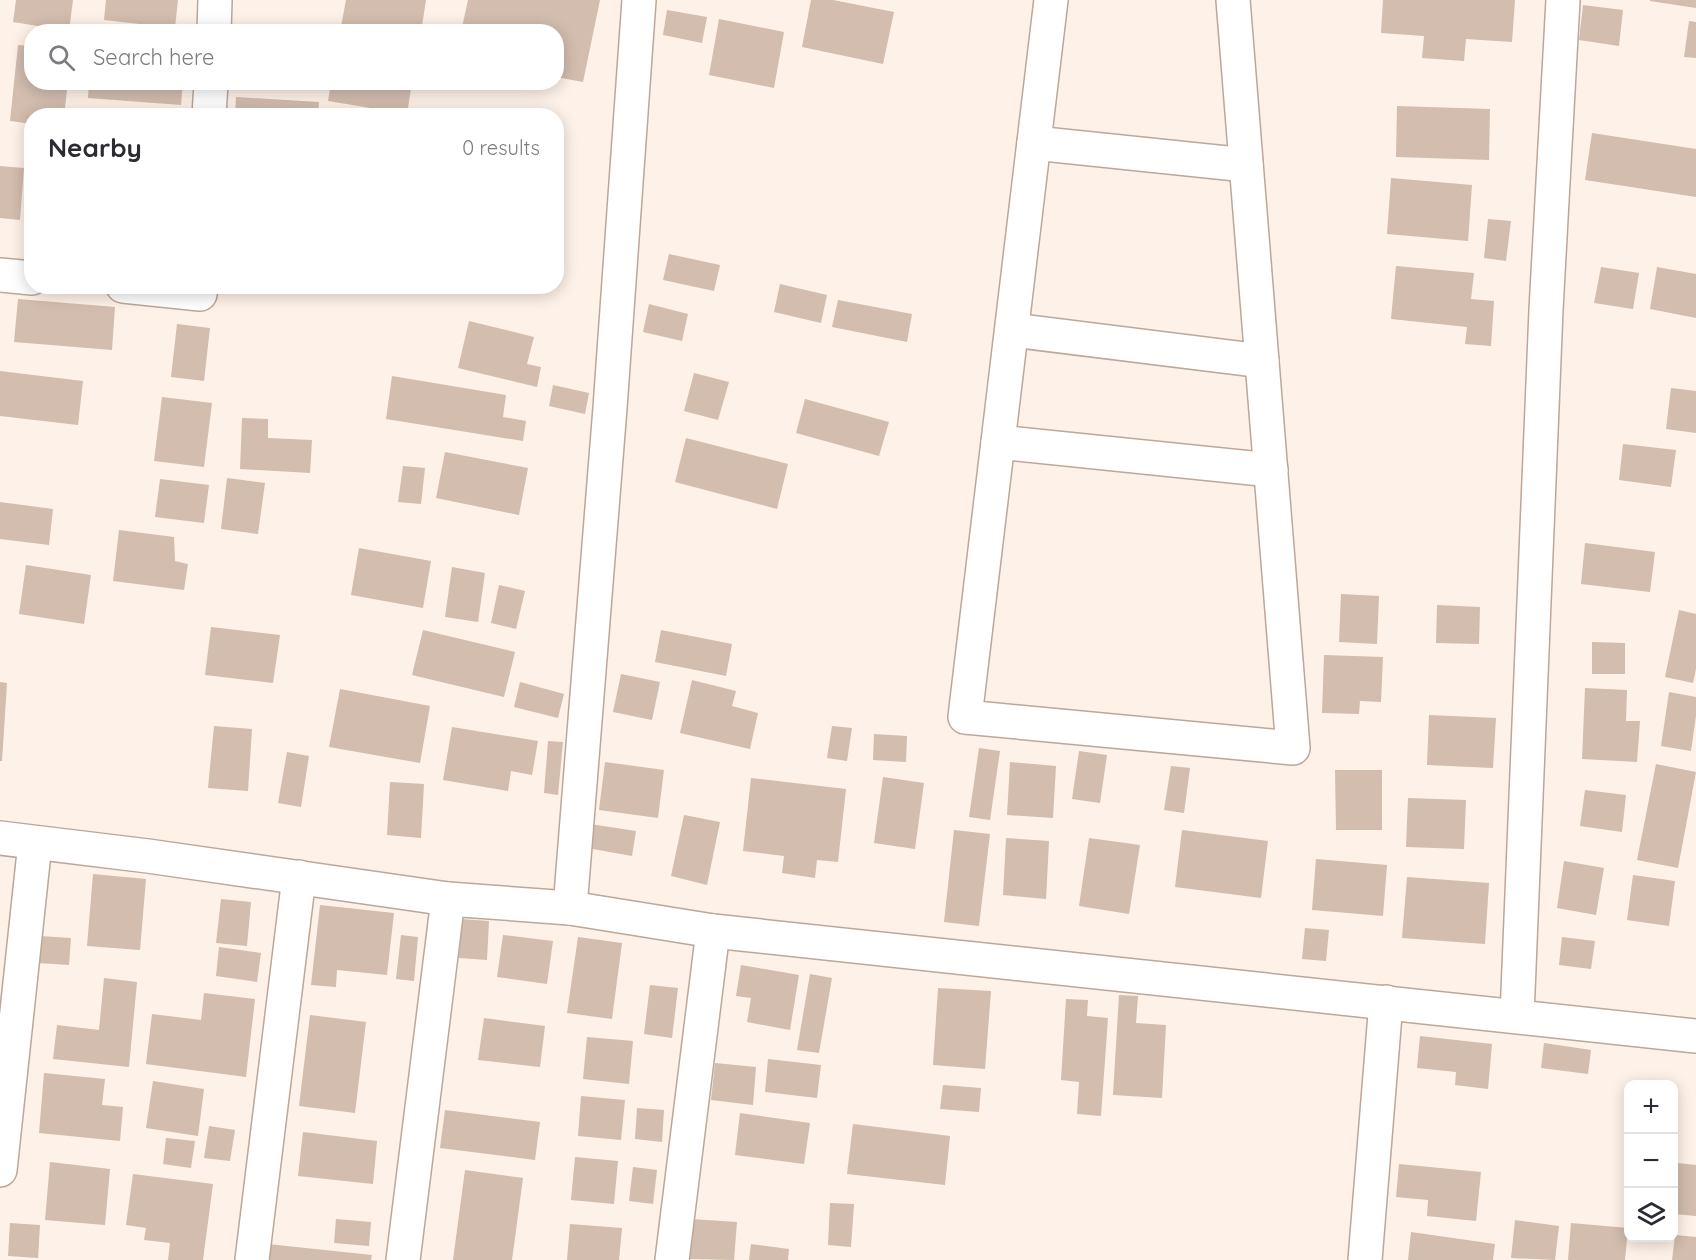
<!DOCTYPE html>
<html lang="en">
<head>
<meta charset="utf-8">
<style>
  body { margin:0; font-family:Quicksand,sans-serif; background:#f7f7f7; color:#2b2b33 }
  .controls { position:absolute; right:18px; bottom:18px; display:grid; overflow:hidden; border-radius:12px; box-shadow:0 3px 15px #0003 }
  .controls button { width:54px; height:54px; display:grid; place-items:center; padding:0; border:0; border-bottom:2px solid #e1e1e2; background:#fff; color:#2b2b33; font:30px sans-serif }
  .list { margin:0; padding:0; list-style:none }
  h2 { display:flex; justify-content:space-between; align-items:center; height:78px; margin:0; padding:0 24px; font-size:26px }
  h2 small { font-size:20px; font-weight:400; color:#7c7c81 }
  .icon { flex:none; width:33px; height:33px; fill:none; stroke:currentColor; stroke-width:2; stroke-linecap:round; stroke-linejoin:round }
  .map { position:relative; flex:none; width:1696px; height:1260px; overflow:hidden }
  .search { position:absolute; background:#fff; box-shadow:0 3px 15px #0003; left:24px; top:24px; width:540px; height:66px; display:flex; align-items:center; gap:15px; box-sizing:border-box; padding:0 21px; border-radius:24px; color:#7c7c81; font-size:22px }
  .panel { position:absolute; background:#fff; box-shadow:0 3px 15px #0003; left:24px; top:108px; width:540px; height:186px; border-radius:24px }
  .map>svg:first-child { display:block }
</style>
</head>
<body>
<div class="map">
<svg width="1696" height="1260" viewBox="0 0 1696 1260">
  <rect width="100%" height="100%" fill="#fef1e7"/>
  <g fill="#d2bdae">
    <path d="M 16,0 L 73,0 L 69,31 L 13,22 Z"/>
    <path d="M 106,0 L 178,0 L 175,28 L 104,20 Z"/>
    <path d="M 346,0 L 426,0 L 421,32 L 340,32 Z"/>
    <path d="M 468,0 L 600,0 L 583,82 L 556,77 L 556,32 L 461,32 Z"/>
    <path d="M 811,0 L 833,0 L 894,12 L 883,64 L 802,47 Z"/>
    <path d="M 1383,0 L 1515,0 L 1512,42 L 1466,39 L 1464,61 L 1422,58 L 1424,36 L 1381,33 Z"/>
    <path d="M 1650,0 L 1696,0 L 1696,8 L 1650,1 Z"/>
    <path d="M 1583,5 L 1623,10 L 1619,46 L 1579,40 Z"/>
    <path d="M 667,10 L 707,17 L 702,43 L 663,35 Z"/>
    <path d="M 719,19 L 784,32 L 774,88 L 709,75 Z"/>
    <path d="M 1689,21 L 1696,22 L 1696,58 L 1684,57 Z"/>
    <path d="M 18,45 L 32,46 L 32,82 L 68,82 L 64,116 L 32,116 L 32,124 L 10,121 Z"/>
    <path d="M 89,82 L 183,82 L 181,105 L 88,98 Z"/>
    <rect x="244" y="82" width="72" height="4"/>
    <path d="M 331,82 L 412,82 L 407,114 L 328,101 Z"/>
    <path d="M 236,97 L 319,102 L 318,116 L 235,116 Z"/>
    <path d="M 1397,106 L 1490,109 L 1489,160 L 1396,157 Z"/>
    <path d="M 112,108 L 167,113 L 167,116 L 112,116 Z"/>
    <path d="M 1592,133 L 1696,149 L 1696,197 L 1585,180 Z"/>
    <path d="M 0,166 L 24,168 L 20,220 L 0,218 Z"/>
    <path d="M 1391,178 L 1472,185 L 1468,241 L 1387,234 Z"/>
    <path d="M 1488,219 L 1511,221 L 1506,261 L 1484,258 Z"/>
    <path d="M 556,221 L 563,223 L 557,247 L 556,247 Z"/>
    <path d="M 669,254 L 720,265 L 714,291 L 663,280 Z"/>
    <path d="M 1396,266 L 1474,273 L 1471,299 L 1494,301 L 1491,346 L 1465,344 L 1467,327 L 1391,319 Z"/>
    <path d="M 1601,267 L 1639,273 L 1633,309 L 1594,303 Z"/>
    <path d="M 1657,267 L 1696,274 L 1696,318 L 1650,309 Z"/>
    <path d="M 780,284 L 827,295 L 821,323 L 774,312 Z"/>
    <path d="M 295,286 L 311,286 L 310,290 L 295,288 Z"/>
    <path d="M 18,299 L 115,307 L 112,350 L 14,342 Z"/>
    <path d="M 838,300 L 912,314 L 907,342 L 832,327 Z"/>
    <path d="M 649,304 L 688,314 L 682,341 L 643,332 Z"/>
    <path d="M 469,321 L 534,337 L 527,364 L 541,367 L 537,387 L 458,368 Z"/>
    <path d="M 177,324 L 210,328 L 204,381 L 171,377 Z"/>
    <path d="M 0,371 L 83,381 L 78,425 L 0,416 Z"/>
    <path d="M 694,373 L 729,382 L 718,420 L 684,411 Z"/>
    <path d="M 392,376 L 506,395 L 503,417 L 526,421 L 523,441 L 386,419 Z"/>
    <path d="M 553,385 L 589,393 L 585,414 L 549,406 Z"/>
    <path d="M 1671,388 L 1696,391 L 1696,433 L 1666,429 Z"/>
    <path d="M 162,397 L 212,403 L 204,467 L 154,461 Z"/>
    <path d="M 805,399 L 889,422 L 879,456 L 796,433 Z"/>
    <path d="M 242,418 L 268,419 L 268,438 L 312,440 L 310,473 L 240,469 Z"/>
    <path d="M 686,438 L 788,464 L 777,509 L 675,482 Z"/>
    <path d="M 1623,444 L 1676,450 L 1671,487 L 1619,480 Z"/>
    <path d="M 445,452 L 528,468 L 519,515 L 436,498 Z"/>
    <path d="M 403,466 L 425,468 L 421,504 L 398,502 Z"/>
    <path d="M 227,478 L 265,483 L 258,534 L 221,529 Z"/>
    <path d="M 160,479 L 209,485 L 204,523 L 155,517 Z"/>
    <path d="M 0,502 L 53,509 L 49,545 L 0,539 Z"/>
    <path d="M 119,530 L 174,537 L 175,561 L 188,564 L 184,590 L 113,581 Z"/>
    <path d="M 1585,543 L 1655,552 L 1650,592 L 1581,584 Z"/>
    <path d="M 359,548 L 431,561 L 423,608 L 351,595 Z"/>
    <path d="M 26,565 L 91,575 L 84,624 L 19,614 Z"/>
    <path d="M 452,567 L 485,573 L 478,622 L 445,617 Z"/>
    <path d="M 499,585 L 525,591 L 516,629 L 491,623 Z"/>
    <path d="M 1341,594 L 1379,596 L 1377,644 L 1339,642 Z"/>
    <path d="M 1437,605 L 1480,607 L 1479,644 L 1436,643 Z"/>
    <path d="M 1679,610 L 1696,614 L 1696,669 L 1693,683 L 1665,677 Z"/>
    <path d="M 211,627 L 280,635 L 273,683 L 205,675 Z"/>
    <path d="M 423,630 L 515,652 L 504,697 L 412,675 Z"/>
    <path d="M 661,630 L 732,644 L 726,676 L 655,662 Z"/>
    <path d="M 1592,642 L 1625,643 L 1625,674 L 1592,674 Z"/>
    <path d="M 1324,655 L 1383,657 L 1381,702 L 1360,701 L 1359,714 L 1322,713 Z"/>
    <path d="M 621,674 L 660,682 L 652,720 L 613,712 Z"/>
    <path d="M 692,680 L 736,691 L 732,706 L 758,713 L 750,749 L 680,733 Z"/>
    <path d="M 0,682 L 7,683 L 2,761 L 0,761 Z"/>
    <path d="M 520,682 L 564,694 L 558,718 L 514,707 Z"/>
    <path d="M 1585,688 L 1627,690 L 1626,721 L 1640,721 L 1637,762 L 1582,759 Z"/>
    <path d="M 340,689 L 430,706 L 420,763 L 329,747 Z"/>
    <path d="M 1669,692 L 1696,697 L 1696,716 L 1691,751 L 1661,746 Z"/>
    <path d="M 1429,715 L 1496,718 L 1493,768 L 1427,765 Z"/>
    <path d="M 214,726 L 252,729 L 248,791 L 208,788 Z"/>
    <path d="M 832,726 L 852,728 L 847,761 L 827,758 Z"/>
    <path d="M 452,727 L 538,741 L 532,775 L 511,771 L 508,791 L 443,780 Z"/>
    <path d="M 874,734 L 907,736 L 906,762 L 873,760 Z"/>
    <path d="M 548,741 L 563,742 L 558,795 L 544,793 Z"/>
    <path d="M 979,748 L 1000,751 L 990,820 L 969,817 Z"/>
    <path d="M 1079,751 L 1107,755 L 1100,803 L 1072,799 Z"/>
    <path d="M 287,752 L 309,756 L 301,807 L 278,803 Z"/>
    <path d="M 605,762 L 664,770 L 658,818 L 599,810 Z"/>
    <path d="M 1010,762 L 1056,766 L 1053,818 L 1007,815 Z"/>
    <path d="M 1656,764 L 1696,772 L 1678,868 L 1637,860 Z"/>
    <path d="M 1171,766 L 1190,768 L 1184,813 L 1164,810 Z"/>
    <path d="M 1335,770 L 1382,770 L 1382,830 L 1336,830 Z"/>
    <path d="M 883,777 L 924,783 L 915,849 L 874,843 Z"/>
    <path d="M 751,778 L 846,789 L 838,862 L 817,860 L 815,878 L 782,873 L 784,856 L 743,851 Z"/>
    <path d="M 390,782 L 424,784 L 421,838 L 387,835 Z"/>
    <path d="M 1585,790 L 1626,795 L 1622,832 L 1580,826 Z"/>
    <path d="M 1408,798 L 1466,800 L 1464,849 L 1406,847 Z"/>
    <path d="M 684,815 L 720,822 L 707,885 L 671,876 Z"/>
    <path d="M 590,824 L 636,831 L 632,856 L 587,848 Z"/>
    <path d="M 954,830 L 990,834 L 979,926 L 944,922 Z"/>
    <path d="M 1182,830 L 1268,841 L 1261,898 L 1175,887 Z"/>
    <path d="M 1006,838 L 1049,841 L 1046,899 L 1003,895 Z"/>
    <path d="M 1089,838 L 1140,845 L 1129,914 L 1079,906 Z"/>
    <path d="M 1316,859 L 1387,865 L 1383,916 L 1312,910 Z"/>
    <path d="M 1564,861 L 1604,868 L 1596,915 L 1557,908 Z"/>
    <path d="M 93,874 L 146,879 L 140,950 L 87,946 Z"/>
    <path d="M 1633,875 L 1675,881 L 1669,926 L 1627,920 Z"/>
    <path d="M 1407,877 L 1489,883 L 1485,944 L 1402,938 Z"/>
    <path d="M 221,899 L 251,902 L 247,946 L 216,943 Z"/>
    <path d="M 320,905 L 394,913 L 387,975 L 337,970 L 336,987 L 311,985 Z"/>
    <path d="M 461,919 L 489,921 L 487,960 L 459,958 Z"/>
    <path d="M 1305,928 L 1329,930 L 1326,961 L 1302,959 Z"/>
    <path d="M 401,935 L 418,937 L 414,981 L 396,979 Z"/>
    <path d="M 503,935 L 553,941 L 547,984 L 497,977 Z"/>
    <path d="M 40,936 L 71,938 L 69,965 L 38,963 Z"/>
    <path d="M 578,937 L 622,943 L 612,1019 L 567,1013 Z"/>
    <path d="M 1562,937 L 1595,941 L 1591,969 L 1559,965 Z"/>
    <path d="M 219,947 L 261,953 L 257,982 L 216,976 Z"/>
    <path d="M 741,965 L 799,975 L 790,1030 L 747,1022 L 751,998 L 736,996 Z"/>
    <path d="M 810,974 L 832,978 L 819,1053 L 797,1050 Z"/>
    <path d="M 104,978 L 137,982 L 129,1067 L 53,1059 L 57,1025 L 99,1030 Z"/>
    <path d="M 650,985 L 678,988 L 672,1038 L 644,1034 Z"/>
    <path d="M 938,988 L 991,991 L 985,1069 L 933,1065 Z"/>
    <path d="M 204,993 L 255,999 L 246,1077 L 146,1064 L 152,1014 L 201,1020 Z"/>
    <path d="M 1119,995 L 1138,996 L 1136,1023 L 1166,1025 L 1162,1098 L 1113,1095 Z"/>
    <path d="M 1066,999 L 1088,1000 L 1087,1016 L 1108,1018 L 1101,1116 L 1077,1114 L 1079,1082 L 1061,1080 Z"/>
    <path d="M 310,1015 L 366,1022 L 355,1113 L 299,1106 Z"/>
    <path d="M 484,1018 L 545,1026 L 540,1067 L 478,1060 Z"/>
    <path d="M 1420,1036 L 1492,1044 L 1488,1089 L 1455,1085 L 1456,1072 L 1417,1068 Z"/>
    <path d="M 587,1037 L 633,1041 L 629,1084 L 583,1079 Z"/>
    <path d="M 1544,1043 L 1591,1050 L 1588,1074 L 1541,1068 Z"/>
    <path d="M 768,1059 L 821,1065 L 817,1098 L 765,1092 Z"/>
    <path d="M 715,1063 L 756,1067 L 753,1105 L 711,1100 Z"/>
    <path d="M 44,1073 L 105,1079 L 102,1105 L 123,1107 L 120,1141 L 39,1133 Z"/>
    <path d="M 153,1081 L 204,1089 L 198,1136 L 146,1128 Z"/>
    <path d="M 943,1085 L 981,1088 L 979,1112 L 940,1109 Z"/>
    <path d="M 581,1096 L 625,1100 L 621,1140 L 578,1136 Z"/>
    <path d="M 637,1108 L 664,1110 L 662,1142 L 635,1139 Z"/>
    <path d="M 445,1110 L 540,1122 L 535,1160 L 440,1148 Z"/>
    <path d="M 740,1113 L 810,1123 L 804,1164 L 735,1155 Z"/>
    <path d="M 853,1124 L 950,1136 L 945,1185 L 847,1174 Z"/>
    <path d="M 209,1126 L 235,1130 L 230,1161 L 204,1158 Z"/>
    <path d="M 303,1132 L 377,1141 L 373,1184 L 298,1176 Z"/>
    <path d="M 166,1138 L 195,1141 L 191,1168 L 163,1164 Z"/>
    <path d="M 575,1157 L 618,1161 L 614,1204 L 571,1200 Z"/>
    <path d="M 50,1162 L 110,1169 L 105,1225 L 45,1220 Z"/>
    <path d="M 1677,1163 L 1696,1165 L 1696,1216 L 1674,1214 Z"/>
    <path d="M 1399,1164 L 1481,1172 L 1476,1221 L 1427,1216 L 1428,1200 L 1396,1197 Z"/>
    <path d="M 633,1167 L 657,1170 L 653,1204 L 629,1201 Z"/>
    <path d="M 465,1170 L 523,1178 L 512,1260 L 453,1260 Z"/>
    <path d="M 133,1174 L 213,1184 L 203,1260 L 168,1260 L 170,1243 L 144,1240 L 146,1228 L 126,1225 Z"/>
    <path d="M 830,1203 L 854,1204 L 851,1247 L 828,1245 Z"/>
    <path d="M 336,1219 L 371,1222 L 369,1246 L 334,1243 Z"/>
    <path d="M 691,1219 L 737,1222 L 734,1260 L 689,1259 Z"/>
    <path d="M 1515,1220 L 1559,1226 L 1555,1260 L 1511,1258 Z"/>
    <path d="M 10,1223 L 40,1225 L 38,1258 L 8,1256 Z"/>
    <path d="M 1571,1223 L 1628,1228 L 1625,1260 L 1568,1260 Z"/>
    <path d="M 570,1224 L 622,1228 L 619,1260 L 567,1260 Z"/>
    <path d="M 1411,1232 L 1495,1244 L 1493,1260 L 1408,1260 Z"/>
    <path d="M 1675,1235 L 1696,1237 L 1696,1260 L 1672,1260 Z"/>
    <path d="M 268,1244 L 372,1255 L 371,1260 L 267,1260 Z"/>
    <path d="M 751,1244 L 789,1249 L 788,1260 L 749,1260 Z"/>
  </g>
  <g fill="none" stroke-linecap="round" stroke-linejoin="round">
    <g stroke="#bca798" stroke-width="36">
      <g id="minor">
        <path d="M 1051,0 L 965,717 L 1293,748 L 1233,0"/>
        <path d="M 214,32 L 215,0"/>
        <path d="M 209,116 L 211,82"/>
        <path d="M 1034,143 L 1246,165"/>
        <path d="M 0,275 L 32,278"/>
        <path d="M 123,286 L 200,294 L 201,286"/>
        <path d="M 1012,330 L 1262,361"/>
        <path d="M 998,442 L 1271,470"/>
        <path d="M 0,838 L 148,856 L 448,899 L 570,908 L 713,931 L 1696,1036"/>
        <path d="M 570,908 L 610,408 L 639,0"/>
        <path d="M 1517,1016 L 1546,310 L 1563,0"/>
        <path d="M 0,1170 L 35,843"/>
        <path d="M 252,1260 L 299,877"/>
        <path d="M 403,1260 L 448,899"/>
        <path d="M 672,1260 L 713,931"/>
        <path d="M 1365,1260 L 1386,1002"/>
      </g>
    </g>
    <use href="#minor" stroke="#fff" stroke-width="33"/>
  </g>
</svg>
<div class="controls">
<button>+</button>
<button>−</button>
<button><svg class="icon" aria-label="layers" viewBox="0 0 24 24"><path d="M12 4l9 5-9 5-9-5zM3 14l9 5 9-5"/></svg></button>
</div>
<div class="search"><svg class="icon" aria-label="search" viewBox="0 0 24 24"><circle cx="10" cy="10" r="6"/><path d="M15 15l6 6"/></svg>Search here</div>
<section class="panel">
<h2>Nearby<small>0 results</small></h2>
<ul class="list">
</ul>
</section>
</div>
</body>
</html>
